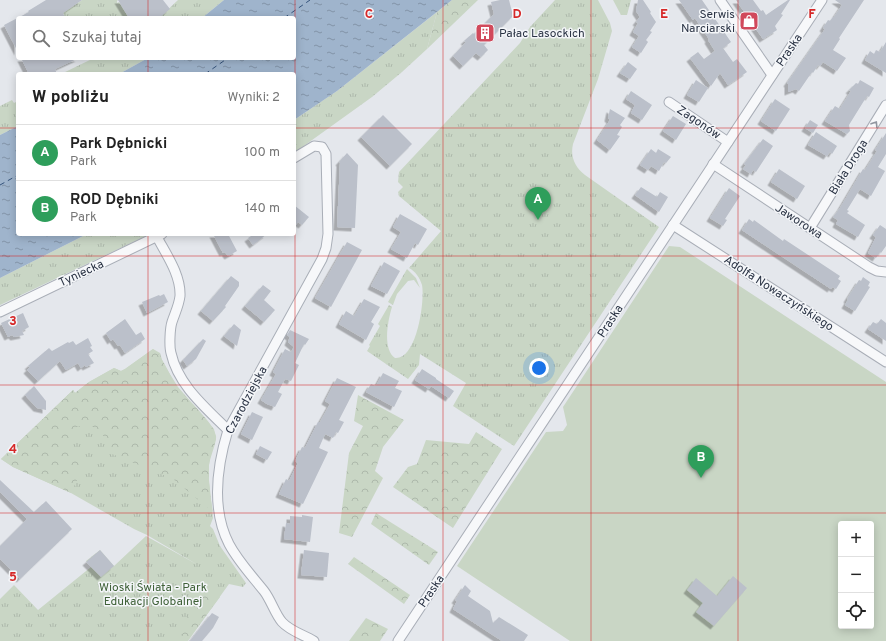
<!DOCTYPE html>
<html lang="pl">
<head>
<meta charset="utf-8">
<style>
  body { margin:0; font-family:Overpass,sans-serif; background:#f2f2f2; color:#222 }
  .controls { position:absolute; right:12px; bottom:12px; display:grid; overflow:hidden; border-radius:4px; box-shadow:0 2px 10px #0003 }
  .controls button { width:36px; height:36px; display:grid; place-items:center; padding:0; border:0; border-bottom:1px solid #e0e0e0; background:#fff; color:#222; font:20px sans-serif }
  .you { position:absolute; left:539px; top:368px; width:14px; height:14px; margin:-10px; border:3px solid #fff; border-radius:50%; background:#1a73e8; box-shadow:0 0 0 6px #1a73e833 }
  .badge { display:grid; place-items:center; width:26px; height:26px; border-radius:50%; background:#ea580c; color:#fff; font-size:13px; font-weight:700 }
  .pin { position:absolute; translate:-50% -33px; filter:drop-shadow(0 1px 2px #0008) }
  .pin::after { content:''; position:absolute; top:21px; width:14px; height:12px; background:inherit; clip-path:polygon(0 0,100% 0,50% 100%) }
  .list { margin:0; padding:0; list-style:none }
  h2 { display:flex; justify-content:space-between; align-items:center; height:52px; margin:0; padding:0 16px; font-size:17px }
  h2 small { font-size:13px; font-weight:400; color:#767676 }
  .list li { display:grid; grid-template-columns:26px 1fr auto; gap:12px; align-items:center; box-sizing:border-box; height:56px; padding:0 16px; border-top:1px solid #e0e0e0 }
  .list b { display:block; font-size:15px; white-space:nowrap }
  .list p { margin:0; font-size:13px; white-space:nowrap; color:#767676 }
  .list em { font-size:13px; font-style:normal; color:#767676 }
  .icon { flex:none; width:22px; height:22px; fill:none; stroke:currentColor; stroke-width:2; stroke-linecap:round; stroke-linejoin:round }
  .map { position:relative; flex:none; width:886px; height:641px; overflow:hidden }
  .search { position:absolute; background:#fff; box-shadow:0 2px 10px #0003; left:16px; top:16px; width:280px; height:44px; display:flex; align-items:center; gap:10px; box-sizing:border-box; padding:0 14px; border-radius:4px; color:#767676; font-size:15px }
  .panel { position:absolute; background:#fff; box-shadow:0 2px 10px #0003; left:16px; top:72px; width:280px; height:164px; border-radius:4px }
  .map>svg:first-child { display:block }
</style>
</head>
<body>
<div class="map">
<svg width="886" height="641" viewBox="0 0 886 641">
  <defs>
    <pattern id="grass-tufts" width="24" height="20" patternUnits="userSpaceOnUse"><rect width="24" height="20" fill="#c9d6c5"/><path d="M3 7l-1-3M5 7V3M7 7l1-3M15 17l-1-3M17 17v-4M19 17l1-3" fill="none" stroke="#adb8ab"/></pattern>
    <pattern id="forest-crowns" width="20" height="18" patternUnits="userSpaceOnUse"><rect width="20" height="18" fill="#c9d6c5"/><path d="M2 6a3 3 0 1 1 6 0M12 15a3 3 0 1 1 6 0" fill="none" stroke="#adb8ab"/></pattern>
    <pattern id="water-ripples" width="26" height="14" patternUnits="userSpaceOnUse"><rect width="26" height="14" fill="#9fb4cc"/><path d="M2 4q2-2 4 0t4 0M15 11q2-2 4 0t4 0" fill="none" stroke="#8293a7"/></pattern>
    <filter id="shadow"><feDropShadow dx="-3.5" dy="3.5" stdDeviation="0" flood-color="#0004"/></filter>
  </defs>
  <rect width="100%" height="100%" fill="#e4e7ec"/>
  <g fill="url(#grass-tufts)">
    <path d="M 82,0 L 118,0 L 117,1 L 117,3 L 119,2 L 129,18 L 65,18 L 63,13 Z"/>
    <path d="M 178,0 L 224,0 L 202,18 L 159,18 Z"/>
    <path d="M 555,0 L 598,0 L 610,23 L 612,31 L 598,79 L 573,144 C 570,157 575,167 585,175 L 659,227 L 514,446 L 453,406 L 466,383 L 420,354 L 419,365 L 408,379 L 367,351 L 370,346 L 369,345 L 380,326 L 378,324 L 389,305 L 392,307 C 388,320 382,349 395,358 C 417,360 425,300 422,285 C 420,278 415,271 409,268 L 441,231 L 399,196 L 398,192 L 403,187 L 398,182 L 399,172 L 520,43 L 530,27 Z"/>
    <path d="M 613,0 L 631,0 L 627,15 L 621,15 Z"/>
    <path d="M 437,12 L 427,49 L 402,72 L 372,97 L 294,153 L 294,120 L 337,91 Z"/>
    <path d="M 94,58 L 148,58 L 119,74 L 61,74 Z"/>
    <path d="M 12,100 L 14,103 L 18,101 L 18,126 L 0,135 L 0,106 Z"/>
    <path d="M 87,234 L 150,234 L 0,305 L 0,278 Z"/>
    <path d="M 407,269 L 416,278 L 420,288 L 414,280 L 408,281 L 397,294 L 393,305 L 388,302 Z"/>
    <path d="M 153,349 L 160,353 L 163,363 L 178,387 L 214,429 L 216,439 L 211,452 L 209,465 L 209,480 L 213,518 L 210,526 L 213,529 L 220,546 L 246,583 L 243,587 L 229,584 L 188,641 L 0,641 L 0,599 L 14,585 L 38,610 L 91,567 L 86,561 L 100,550 L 114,566 L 146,536 L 198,565 L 147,535 L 134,529 L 71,493 L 13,467 L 1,459 L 73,390 L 75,393 L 89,382 L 114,368 L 121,371 L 125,369 Z"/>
  </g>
  <g fill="url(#forest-crowns)">
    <path d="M 452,0 L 478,0 L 427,49 L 437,12 Z"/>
    <path d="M 153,349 C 163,356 170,377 178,388 C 187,399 214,423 216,436 C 217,442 210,457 209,465 C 208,481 210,496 213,512 L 173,479 L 112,454 L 101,431 L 87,424 L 76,427 L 66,444 L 83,467 L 71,493 L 13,467 L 1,459 L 73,390 L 75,393 L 89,382 L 114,368 L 121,371 L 125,369 Z"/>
    <path d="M 358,395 L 404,420 L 383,447 L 375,471 L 383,478 L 352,537 L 339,533 L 349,453 L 363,426 L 354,421 Z"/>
    <path d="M 476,432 L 502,449 L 453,528 L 393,487 L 408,467 L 417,464 L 426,440 L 469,444 Z"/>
    <path d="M 376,513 L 438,552 L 429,565 L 371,524 Z"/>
    <path d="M 354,557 L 410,595 L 404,604 L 348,564 Z"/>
    <path d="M 200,585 L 220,597 L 187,641 L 182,641 L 180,638 L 184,631 L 184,623 L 191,610 C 205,606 203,598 200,585 Z"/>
    <path d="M 366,618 L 388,629 L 380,641 L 349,641 Z"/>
  </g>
  <path fill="#c9d6c5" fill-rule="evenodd" d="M 669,246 L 680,247 L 886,382 L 886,641 L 570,641 L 457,566 L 546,432 L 563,431 L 567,425 L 563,407 ZM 841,524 L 871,524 L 871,626 L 841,626 Z"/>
  <g fill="url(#water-ripples)">
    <path d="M 224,0 L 452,0 L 337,91 L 294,120 L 294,74 L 119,74 L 148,58 L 294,58 L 294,18 L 202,18 Z"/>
    <path d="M 18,126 L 18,234 L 87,234 L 0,278 L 0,135 Z"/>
  </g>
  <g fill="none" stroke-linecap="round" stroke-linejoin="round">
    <g stroke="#34527a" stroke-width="1" stroke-dasharray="5 4" stroke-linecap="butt">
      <path d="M 284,18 L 310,0"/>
      <path d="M 205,74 L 228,58"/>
      <path d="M 0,185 L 18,175"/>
    </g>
  </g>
  <g fill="#bbc0ca" filter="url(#shadow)">
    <path d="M 46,0 L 82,0 L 63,13 L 65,18 L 18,18 L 18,52 L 4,25 L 29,12 L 28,11 Z"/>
    <path d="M 118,0 L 163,0 L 170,9 L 159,18 L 129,18 Z"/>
    <path d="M 500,0 L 509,0 L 513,16 L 484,45 L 488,50 L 481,57 L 476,53 L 463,66 L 453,56 L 466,42 L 464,41 L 473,33 L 474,34 L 494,14 L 491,2 Z"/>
    <path d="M 638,0 L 643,0 L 651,12 L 650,13 L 656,22 L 650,31 L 652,32 L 646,40 L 648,42 L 641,53 L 632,47 L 639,36 L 633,32 L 638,23 L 636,22 L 640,17 L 636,11 Z"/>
    <path d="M 679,0 L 702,0 L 731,42 L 723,48 L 733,62 L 737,59 L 747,72 L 728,85 L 720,73 L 711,86 L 690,58 L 698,52 L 704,59 L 715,51 L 708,40 L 709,39 L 695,18 L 693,20 Z"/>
    <path d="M 736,0 L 753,0 L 761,11 L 763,10 L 766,15 L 788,0 L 790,0 L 781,14 L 783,15 L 775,26 L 777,30 L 763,39 Z"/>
    <path d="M 835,0 L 864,0 L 839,38 L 840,39 L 833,50 L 846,58 L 837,71 L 823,62 L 820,66 L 818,65 L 813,73 L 812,72 L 799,91 L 796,89 L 788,92 L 788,84 L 787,83 L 825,29 L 823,28 L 828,20 L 830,21 L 833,17 L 834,17 L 842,5 Z"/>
    <path d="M 886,42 L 886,73 L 865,60 L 870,51 L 874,54 L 876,50 L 880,52 Z"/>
    <path d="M 21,58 L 79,58 L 55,69 L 57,74 L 29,74 Z"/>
    <path d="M 628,62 L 637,69 L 630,79 L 620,73 Z"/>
    <path d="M 696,80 L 708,88 L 699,102 L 687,95 Z"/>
    <path d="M 860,80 L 874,88 L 869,97 L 867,96 L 862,104 L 849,125 L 850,131 L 847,134 L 825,121 L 835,106 L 840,109 L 841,107 L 851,91 L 849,90 L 856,83 L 858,84 Z"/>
    <path d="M 631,91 L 652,105 L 642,120 L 631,113 L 635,105 L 626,99 Z"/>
    <path d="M 775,99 L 790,109 L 776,131 L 761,121 Z"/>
    <path d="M 610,109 L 625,118 L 620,125 L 622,127 L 617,135 L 620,136 L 610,150 L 597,140 L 610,120 L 608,118 Z"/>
    <path d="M 383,115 L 412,144 L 390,166 L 361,137 Z"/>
    <path d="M 673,116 L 686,124 L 676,140 L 663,131 Z"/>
    <path d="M 810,120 L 818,125 L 813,133 L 805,128 Z"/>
    <path d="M 816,132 L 837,146 L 832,154 L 830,152 L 827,156 L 808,145 Z"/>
    <path d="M 886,133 L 886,154 L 878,167 L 885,171 L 871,196 L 860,189 L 847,210 L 849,211 L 847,213 L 865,225 L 858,237 L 836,224 L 838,220 L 833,217 L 840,208 L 863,169 L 865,170 L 877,151 L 875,150 Z"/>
    <path d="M 763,139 L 773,146 L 756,172 L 753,170 L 751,174 L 743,169 L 746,165 L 744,164 Z"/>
    <path d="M 651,149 L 656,153 L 658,149 L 671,157 L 666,163 L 664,162 L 659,171 L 651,166 L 648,170 L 640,165 Z"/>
    <path d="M 347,153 L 358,165 L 355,228 L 337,227 L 340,163 L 339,162 Z"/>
    <path d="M 779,169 L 805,186 L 797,199 L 771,182 Z"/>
    <path d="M 641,187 L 657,197 L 660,192 L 668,197 L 659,212 L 635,195 Z"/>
    <path d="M 729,188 L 740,196 L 725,219 L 727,220 L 723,226 L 710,218 Z"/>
    <path d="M 294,205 L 309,217 L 302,225 L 298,222 L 294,227 Z"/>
    <path d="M 400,214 L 427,229 L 418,245 L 415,243 L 407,258 L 391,249 L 401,232 L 393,227 Z"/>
    <path d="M 749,219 L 753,222 L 754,220 L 783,241 L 784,239 L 840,276 L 838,279 L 841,281 L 836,289 L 832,287 L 831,289 L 742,230 Z"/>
    <path d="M 880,225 L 886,229 L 886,246 L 881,253 L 880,252 L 876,258 L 868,253 L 876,237 L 873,235 Z"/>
    <path d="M 213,234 L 228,234 L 237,251 L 228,256 L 225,252 L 223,253 Z"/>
    <path d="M 254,234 L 267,234 L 253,245 L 248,238 Z"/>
    <path d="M 347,242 L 362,250 L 331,307 L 315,298 Z"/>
    <path d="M 384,262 L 400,271 L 387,294 L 371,286 Z"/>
    <path d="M 231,276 L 239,282 L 239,286 L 225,306 L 226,307 L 213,321 L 201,311 Z"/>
    <path d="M 863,277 L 870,282 L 868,286 L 870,287 L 855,311 L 845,305 L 848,300 L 847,299 L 859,280 L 861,281 Z"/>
    <path d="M 263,285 L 271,291 L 264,300 L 275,310 L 264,322 L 245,306 Z"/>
    <path d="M 164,294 L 168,302 L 147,313 L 142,302 L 159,295 L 160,296 Z"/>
    <path d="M 364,299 L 380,307 L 371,322 L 374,324 L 366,340 L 339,324 L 346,311 L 354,316 Z"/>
    <path d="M 23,313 L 29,327 L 22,331 L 24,335 L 14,337 L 12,335 L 8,337 L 1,323 Z"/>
    <path d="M 125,319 L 136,335 L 141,332 L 145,339 L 125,353 L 120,345 L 118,346 L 113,339 L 111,341 L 106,333 Z"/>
    <path d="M 881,319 L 886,323 L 886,341 L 868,329 L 873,322 L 877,324 Z"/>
    <path d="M 234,324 L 241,330 L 237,346 L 224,336 Z"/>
    <path d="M 290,330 L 309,339 L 305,345 L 304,344 L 295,363 L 299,365 L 291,381 L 285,379 L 278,392 L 282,394 L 275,407 L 267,404 L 261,400 L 276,374 L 273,372 L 285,349 L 291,352 L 294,347 L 288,342 L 290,337 L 287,335 Z"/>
    <path d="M 88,338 L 92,346 L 90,347 L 93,351 L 88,354 L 94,363 L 86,367 L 85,365 L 81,368 L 78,363 L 66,370 L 60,361 L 38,381 L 27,370 L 30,367 L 28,366 L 49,348 L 52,351 L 68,342 L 69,343 L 73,341 L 76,345 Z"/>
    <path d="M 203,339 L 206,341 L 196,359 L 187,366 L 183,360 Z"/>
    <path d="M 422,369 L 436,378 L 436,379 L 454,391 L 449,398 L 431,386 L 429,389 L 415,380 Z"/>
    <path d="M 383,373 L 399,381 L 395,388 L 402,391 L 394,407 L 366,392 L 371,384 L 376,386 Z"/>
    <path d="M 337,378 L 356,387 L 339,420 L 344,422 L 338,433 L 336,432 L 333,438 L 325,434 L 319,448 L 328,452 L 303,504 L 279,494 L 286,479 L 289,481 L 298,463 L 295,461 L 302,447 L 305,448 L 318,422 L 320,422 L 330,404 L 325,401 Z"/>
    <path d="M 34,386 L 46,401 L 46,410 L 37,408 L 25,395 Z"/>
    <path d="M 252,412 L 263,417 L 252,440 L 241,434 Z"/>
    <path d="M 260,446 L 272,452 L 267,460 L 256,454 Z"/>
    <path d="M 0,480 L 34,512 L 46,501 L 72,529 L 20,579 L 0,559 L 0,546 L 27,519 L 0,492 Z"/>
    <path d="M 302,515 L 313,517 L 310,542 L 284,539 L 286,523 L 290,524 L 290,516 L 302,517 Z"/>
    <path d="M 100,550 L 114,566 L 101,577 L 86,562 Z"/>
    <path d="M 304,550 L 329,553 L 327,577 L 301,575 Z"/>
    <path d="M 733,576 L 747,588 L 714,626 L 696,612 L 703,603 L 687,590 L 696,578 L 717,596 Z"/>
    <path d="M 465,585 L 471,591 L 468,596 L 490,611 L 493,623 L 499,617 L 528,635 L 524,641 L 502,641 L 453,609 L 457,601 L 455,600 Z"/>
    <path d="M 212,613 L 219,617 L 213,628 L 202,641 L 190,641 Z"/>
  </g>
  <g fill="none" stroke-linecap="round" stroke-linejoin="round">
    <g stroke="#a9aeb7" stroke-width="11">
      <g id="minor">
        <path d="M 720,0 L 772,75"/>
        <path d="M 669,102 L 728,142"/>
        <path d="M 294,158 L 314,146 L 322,147 L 326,154 L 328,234 L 326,248 L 322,259 L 228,430 C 217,466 211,509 229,544 C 238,561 252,576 264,591 C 271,600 275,614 282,622 C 290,631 304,635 314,641"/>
        <path d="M 713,164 L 869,267 L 877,271 L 886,272"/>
        <path d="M 673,225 L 886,362"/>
        <path d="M 810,228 L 886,105"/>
        <path d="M 157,237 C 166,254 181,275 180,296 C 179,305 175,313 172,322 C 170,328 169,346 171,353 C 178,385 205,407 228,430"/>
        <path d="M 0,312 L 162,234"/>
        <path d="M 398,641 L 822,0"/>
      </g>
    </g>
    <use href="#minor" stroke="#f7f8fa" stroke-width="9"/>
  </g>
  <defs><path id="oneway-chevron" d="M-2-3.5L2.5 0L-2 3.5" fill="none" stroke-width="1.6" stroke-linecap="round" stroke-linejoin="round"/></defs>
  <use stroke="#9196a0" href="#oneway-chevron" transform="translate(875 124) rotate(-58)"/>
  <path fill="none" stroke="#d62828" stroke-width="1" stroke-opacity="0.55" d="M 148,0 L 148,18M 295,0 L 295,641M 443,0 L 443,641M 591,0 L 591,641M 738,0 L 738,641M 148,58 L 148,74M 0,128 L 18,128M 294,128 L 886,128M 148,234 L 148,641M 0,256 L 886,256M 0,385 L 886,385M 0,513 L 886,513"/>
  <defs>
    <g id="shop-square" transform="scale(1)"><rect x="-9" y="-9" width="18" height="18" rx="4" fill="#d1495b" stroke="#f4f6f9"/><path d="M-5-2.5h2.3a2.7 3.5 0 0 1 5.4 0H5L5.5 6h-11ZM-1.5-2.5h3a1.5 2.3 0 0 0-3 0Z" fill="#fff"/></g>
    <g id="building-square" transform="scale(1)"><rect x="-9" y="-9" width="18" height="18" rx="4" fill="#d1495b" stroke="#f4f6f9"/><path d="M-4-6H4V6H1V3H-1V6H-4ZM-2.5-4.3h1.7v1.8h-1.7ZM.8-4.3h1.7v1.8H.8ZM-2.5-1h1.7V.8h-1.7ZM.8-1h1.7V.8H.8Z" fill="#fff"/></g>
  </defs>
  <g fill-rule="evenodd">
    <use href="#shop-square" x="749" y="21"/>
    <use href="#building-square" x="485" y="33"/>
  </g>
  <g text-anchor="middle" stroke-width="3" stroke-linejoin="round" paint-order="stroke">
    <g font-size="12" fill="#2b3445" stroke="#f4f6f9" text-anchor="end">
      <text x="735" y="18">Serwis<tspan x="735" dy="14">Narciarski</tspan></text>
      <text x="499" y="37" text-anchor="start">Pałac Lasockich</text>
    </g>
    <g font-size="12" fill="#2b3445" stroke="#f4f6f9">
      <text transform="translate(789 50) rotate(-56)" y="4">Praska</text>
      <text transform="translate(699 122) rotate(34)" y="4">Zagonów</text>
      <text transform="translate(848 167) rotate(-58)" y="4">Biała Droga</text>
      <text transform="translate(799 221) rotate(33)" y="4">Jaworowa</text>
      <text transform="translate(81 273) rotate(-25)" y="4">Tyniecka</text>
      <text transform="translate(779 293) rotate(33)" y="4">Adolfa Nowaczyńskiego</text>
      <text transform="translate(610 321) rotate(-57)" y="4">Praska</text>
      <text transform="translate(246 400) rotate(-62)" y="4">Czarodziejska</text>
      <text transform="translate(431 591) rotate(-56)" y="4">Praska</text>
    </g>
    <g font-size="12" fill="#3f6138" stroke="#f4f6f9">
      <text x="153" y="591">Wioski Świata - Park<tspan x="153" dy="14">Edukacji Globalnej</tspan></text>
    </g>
  </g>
  <g font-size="13" text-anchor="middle" font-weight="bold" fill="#d62828" stroke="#f4f6f9" stroke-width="3" stroke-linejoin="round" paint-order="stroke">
    <text x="369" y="18">C</text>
    <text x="517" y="18">D</text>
    <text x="664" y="18">E</text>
    <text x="812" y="18">F</text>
    <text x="13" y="325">3</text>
    <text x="13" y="453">4</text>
    <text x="13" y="581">5</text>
  </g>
</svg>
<div class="controls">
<button>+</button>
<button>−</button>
<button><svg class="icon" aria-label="locate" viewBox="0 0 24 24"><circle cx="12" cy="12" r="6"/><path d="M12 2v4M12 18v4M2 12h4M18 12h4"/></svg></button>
</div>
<div class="you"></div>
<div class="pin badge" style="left:538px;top:220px;background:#2e9e5b">A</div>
<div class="pin badge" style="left:701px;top:478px;background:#2e9e5b">B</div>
<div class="search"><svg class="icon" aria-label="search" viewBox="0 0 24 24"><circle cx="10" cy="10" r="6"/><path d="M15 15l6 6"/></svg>Szukaj tutaj</div>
<section class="panel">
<h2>W pobliżu<small>Wyniki: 2</small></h2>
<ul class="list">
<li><span class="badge" style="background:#2e9e5b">A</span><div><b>Park Dębnicki</b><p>Park</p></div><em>100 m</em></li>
<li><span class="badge" style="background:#2e9e5b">B</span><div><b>ROD Dębniki</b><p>Park</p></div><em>140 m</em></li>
</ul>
</section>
</div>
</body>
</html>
